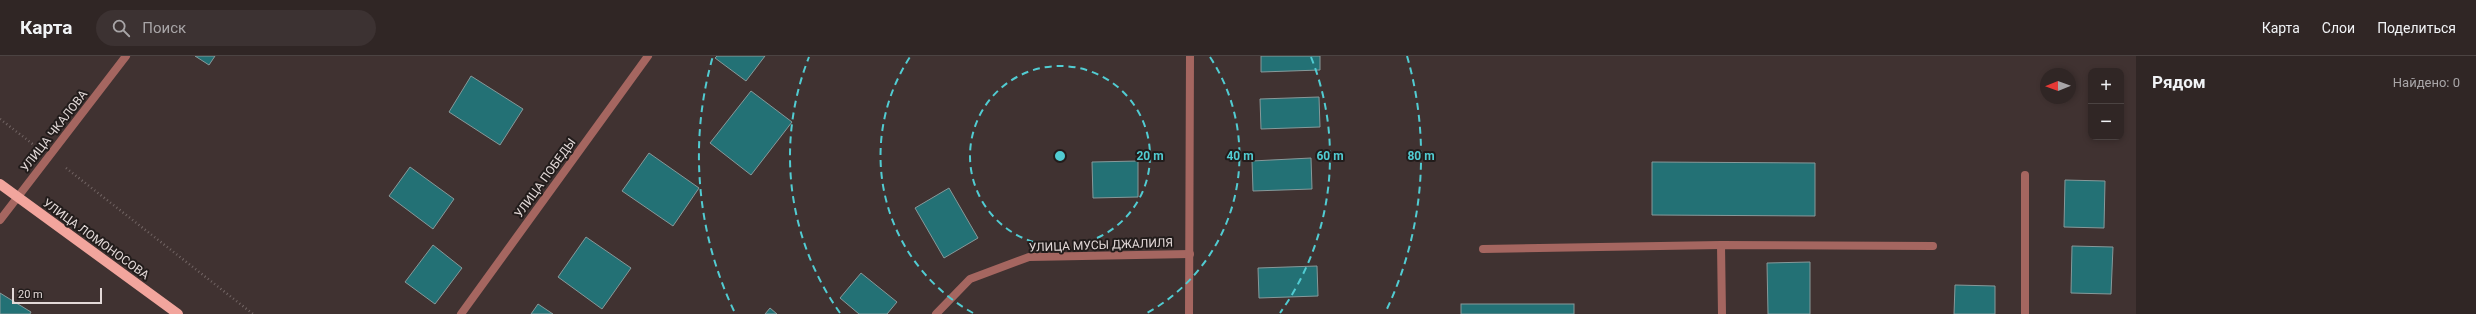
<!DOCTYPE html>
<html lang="ru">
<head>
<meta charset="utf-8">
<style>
  body { margin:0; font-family:Roboto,sans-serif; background:#3c3232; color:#f1f3f6 }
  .controls { position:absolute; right:12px; top:12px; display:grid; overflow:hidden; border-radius:8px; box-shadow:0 2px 6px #0003 }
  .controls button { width:36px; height:36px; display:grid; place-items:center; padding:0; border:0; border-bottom:1px solid #4b4342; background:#302625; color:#f1f3f6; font:20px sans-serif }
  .compass { position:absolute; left:2040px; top:12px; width:36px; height:36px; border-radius:50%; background:#302625; box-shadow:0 2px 6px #0003; rotate:269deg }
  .scale { position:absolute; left:12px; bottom:10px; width:90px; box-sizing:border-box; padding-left:4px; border:2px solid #e3d9d8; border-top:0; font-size:11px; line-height:14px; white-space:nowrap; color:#e3d9d8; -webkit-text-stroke:3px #221c1b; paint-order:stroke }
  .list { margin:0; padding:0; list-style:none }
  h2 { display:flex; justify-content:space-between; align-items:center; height:52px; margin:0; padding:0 16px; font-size:17px }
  h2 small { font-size:13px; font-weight:400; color:#a8a5a7 }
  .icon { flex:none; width:22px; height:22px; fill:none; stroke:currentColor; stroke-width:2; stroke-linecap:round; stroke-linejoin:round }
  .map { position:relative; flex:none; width:2136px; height:258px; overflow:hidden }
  header { display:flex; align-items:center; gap:24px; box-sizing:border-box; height:56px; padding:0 20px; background:#302625; border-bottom:1px solid #4b4342 }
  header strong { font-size:19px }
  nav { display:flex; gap:22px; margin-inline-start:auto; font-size:14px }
  .search { width:280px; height:36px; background:#3c3232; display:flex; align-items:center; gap:10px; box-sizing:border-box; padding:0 14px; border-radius:22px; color:#a8a5a7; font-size:15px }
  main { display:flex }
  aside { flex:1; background:#302625 }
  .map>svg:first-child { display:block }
</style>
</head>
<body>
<header>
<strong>Карта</strong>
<div class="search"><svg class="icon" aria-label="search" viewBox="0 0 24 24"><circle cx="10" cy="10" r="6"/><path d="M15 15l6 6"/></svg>Поиск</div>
<nav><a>Карта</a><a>Слои</a><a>Поделиться</a></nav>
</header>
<main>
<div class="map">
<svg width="2136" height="258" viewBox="0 0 2136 258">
  <rect width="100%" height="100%" fill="#403231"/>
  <g fill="#237175" stroke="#87999a">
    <path d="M 195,0 L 215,0 L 209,9 Z"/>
    <path d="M 717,0 L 765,0 L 746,25 L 715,2 Z"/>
    <path d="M 1261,0 L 1320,0 L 1320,14 L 1261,16 Z"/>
    <path d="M 471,20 L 523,53 L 500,89 L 449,56 Z"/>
    <path d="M 751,35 L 792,66 L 751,119 L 710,87 Z"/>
    <path d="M 1319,41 L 1320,71 L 1261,73 L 1260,43 Z"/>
    <path d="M 649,97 L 699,132 L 673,170 L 622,135 Z"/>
    <path d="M 1311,102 L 1312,133 L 1253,135 L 1252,105 Z"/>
    <path d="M 1138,105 L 1138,141 L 1093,142 L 1092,106 Z"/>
    <path d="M 1652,106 L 1815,107 L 1815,160 L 1652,159 Z"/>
    <path d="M 410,111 L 454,143 L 433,173 L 389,140 Z"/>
    <path d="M 2065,124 L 2105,125 L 2104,172 L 2064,171 Z"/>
    <path d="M 949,132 L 978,182 L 944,202 L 915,152 Z"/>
    <path d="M 586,181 L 631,212 L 602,253 L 558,221 Z"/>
    <path d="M 433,189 L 462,212 L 435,248 L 405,226 Z"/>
    <path d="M 2072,190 L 2113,191 L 2111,238 L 2071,237 Z"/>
    <path d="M 1810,206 L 1810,258 L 1768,258 L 1767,207 Z"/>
    <path d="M 1317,210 L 1318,240 L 1259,242 L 1258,212 Z"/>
    <path d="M 861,217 L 897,246 L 887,258 L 859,258 L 840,242 Z"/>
    <path d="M 1955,229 L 1995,230 L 1995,258 L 1954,258 Z"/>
    <path d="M 0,237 L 31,256 L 30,258 L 0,258 Z"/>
    <path d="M 538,248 L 553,258 L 531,258 Z"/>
    <rect x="1461" y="248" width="113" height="10"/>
    <path d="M 770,252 L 777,258 L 765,258 Z"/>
  </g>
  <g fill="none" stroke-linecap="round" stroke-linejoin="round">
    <g stroke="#726564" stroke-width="2.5" stroke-dasharray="1 3" stroke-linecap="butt">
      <path d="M 0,63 L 34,89"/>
      <path d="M 66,112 L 253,258"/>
    </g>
    <g stroke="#a56660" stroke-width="8">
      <path d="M 2025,119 L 2025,258"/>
      <path d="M 1483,193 L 1721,189"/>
      <path d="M 1722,258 L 1721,189 L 1933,190"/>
    </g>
    <g stroke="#a56660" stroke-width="8">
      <path d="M 0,164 L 126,0"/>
      <path d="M 461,258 L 648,0"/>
      <path d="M 936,258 L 970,223 L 1029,201 L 1190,198"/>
      <path d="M 1189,258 L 1190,0"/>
    </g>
    <path stroke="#f2a59d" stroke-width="10" d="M 0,128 L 178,258"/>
  </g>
  <g fill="none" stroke="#51ccd2" stroke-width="2" stroke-dasharray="7 5">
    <circle cx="1060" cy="100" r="90"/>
    <path d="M973 257A180 180 0 0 1 910 1M1210 1A180 180 0 0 1 1147 257"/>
    <path d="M840 257A270 270 0 0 1 809 1M1311 1A270 270 0 0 1 1280 257"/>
    <path d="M734 255A361 361 0 0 1 713 0M1407 0A361 361 0 0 1 1386 255"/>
  </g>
  <g text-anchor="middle" stroke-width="4" stroke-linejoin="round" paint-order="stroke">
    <g font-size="12" fill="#e3d9d8" stroke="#221c1b">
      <text transform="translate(54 75) rotate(-52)" y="4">УЛИЦА ЧКАЛОВА</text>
      <text transform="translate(545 122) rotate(-54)" y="4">УЛИЦА ПОБЕДЫ</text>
      <text transform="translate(96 183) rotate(36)" y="4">УЛИЦА ЛОМОНОСОВА</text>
      <text transform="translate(1101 189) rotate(-2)" y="4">УЛИЦА МУСЫ ДЖАЛИЛЯ</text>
    </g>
  </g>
  <circle cx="1060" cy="100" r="6" fill="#51ccd2" stroke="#221c1b" stroke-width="2"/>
  <g font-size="12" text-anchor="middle" font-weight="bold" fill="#51ccd2" stroke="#221c1b" stroke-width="4" stroke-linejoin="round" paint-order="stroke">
    <text x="1150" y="104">20 m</text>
    <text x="1240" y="104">40 m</text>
    <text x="1330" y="104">60 m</text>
    <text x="1421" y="104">80 m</text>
  </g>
</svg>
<div class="controls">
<button>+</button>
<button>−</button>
</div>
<svg class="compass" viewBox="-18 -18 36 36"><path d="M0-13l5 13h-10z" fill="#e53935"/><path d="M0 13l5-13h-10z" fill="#a8a5a7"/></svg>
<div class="scale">20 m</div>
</div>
<aside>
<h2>Рядом<small>Найдено: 0</small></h2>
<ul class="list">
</ul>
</aside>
</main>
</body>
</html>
